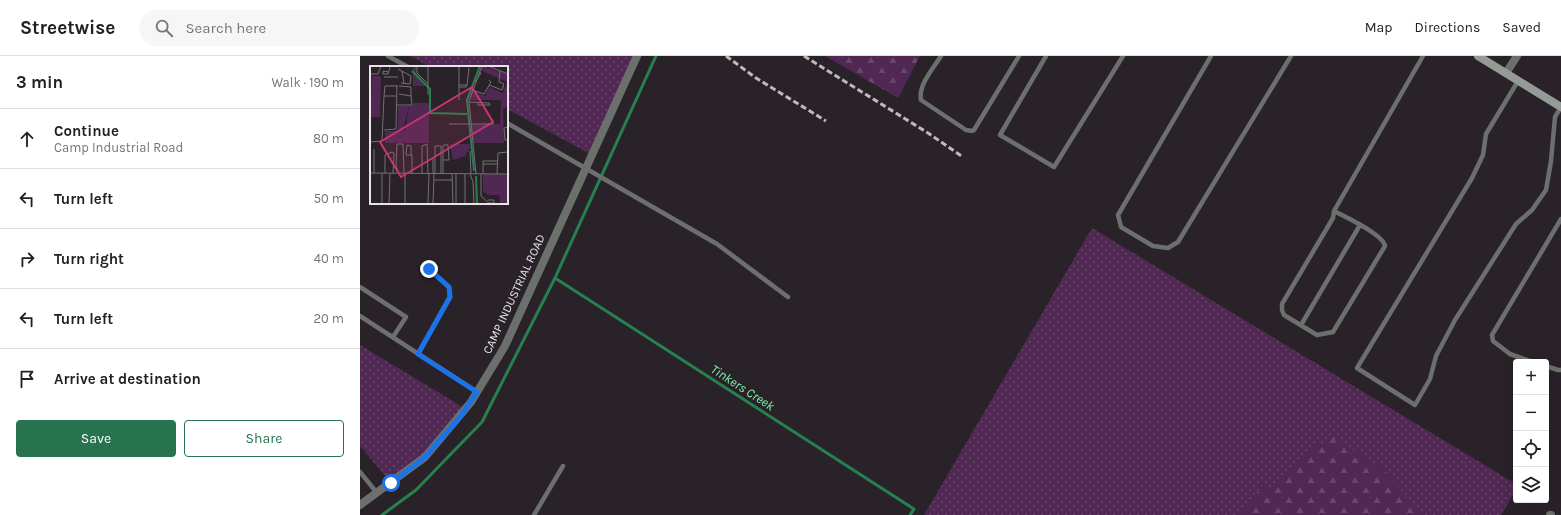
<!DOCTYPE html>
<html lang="en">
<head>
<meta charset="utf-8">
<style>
  body { margin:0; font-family:Karla,sans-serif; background:#f6f6f6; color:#202124 }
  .controls { position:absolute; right:12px; bottom:12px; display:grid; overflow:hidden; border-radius:4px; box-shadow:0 4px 16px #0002 }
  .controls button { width:36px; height:36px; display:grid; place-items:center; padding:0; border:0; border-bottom:1px solid #e0e0e0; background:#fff; color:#202124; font:20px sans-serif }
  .stop { position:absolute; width:12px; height:12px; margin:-9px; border:3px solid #1a73e8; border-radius:50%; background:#fff }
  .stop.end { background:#1a73e8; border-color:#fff; box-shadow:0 1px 4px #0008 }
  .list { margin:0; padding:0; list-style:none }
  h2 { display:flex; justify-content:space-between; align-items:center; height:52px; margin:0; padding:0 16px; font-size:17px }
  h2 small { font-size:13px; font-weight:400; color:#757577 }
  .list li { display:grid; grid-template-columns:26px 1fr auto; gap:12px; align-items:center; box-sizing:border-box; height:60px; padding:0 16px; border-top:1px solid #e0e0e0 }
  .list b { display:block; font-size:15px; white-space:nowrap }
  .list p { margin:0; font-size:13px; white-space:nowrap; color:#757577 }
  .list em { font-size:13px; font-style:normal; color:#757577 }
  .actions { display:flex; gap:8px; padding:12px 16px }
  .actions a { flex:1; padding:9px 0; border:1px solid #27734f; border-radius:4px; text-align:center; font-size:14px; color:#27734f }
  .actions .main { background:#27734f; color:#fff }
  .icon { flex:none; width:22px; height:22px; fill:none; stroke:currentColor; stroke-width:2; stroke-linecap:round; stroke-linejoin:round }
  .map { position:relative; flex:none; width:1201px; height:459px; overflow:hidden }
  header { display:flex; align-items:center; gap:24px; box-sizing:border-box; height:56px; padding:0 20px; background:#fff; border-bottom:1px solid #e0e0e0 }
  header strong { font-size:19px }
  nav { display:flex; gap:22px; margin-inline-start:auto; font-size:14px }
  .search { width:280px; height:36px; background:#f6f6f6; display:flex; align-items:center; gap:10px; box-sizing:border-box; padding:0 14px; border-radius:22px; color:#757577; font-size:15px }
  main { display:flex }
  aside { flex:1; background:#fff }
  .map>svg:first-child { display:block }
</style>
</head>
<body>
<header>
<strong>Streetwise</strong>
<div class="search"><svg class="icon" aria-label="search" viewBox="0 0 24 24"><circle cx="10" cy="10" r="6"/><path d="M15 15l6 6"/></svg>Search here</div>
<nav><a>Map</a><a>Directions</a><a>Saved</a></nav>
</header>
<main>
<aside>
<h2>3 min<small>Walk · 190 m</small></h2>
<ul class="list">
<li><svg class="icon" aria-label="ahead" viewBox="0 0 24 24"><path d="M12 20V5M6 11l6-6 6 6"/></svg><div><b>Continue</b><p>Camp Industrial Road</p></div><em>80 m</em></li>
<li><svg class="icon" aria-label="left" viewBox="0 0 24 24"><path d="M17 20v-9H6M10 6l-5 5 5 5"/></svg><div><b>Turn left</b></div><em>50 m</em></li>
<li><svg class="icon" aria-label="right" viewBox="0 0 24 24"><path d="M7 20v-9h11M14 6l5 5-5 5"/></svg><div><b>Turn right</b></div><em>40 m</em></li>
<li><svg class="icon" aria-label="left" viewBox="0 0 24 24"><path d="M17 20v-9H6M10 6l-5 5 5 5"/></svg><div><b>Turn left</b></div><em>20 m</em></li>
<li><svg class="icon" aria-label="arrive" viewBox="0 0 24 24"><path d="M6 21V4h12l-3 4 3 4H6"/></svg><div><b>Arrive at destination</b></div></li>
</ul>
<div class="actions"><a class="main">Save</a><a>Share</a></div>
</aside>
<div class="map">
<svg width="1201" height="459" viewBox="0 0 1201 459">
  <defs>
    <pattern id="grass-dots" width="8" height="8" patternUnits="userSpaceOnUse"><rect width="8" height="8" fill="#502853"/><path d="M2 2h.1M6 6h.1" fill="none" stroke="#69476c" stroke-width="1.8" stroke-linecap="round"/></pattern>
    <pattern id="forest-firs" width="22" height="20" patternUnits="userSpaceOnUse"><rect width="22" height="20" fill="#502853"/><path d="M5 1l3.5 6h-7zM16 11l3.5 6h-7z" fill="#69476c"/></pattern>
  </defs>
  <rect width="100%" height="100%" fill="#292329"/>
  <g fill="url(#grass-dots)">
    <path d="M 50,0 L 277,0 L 232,99 L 147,53 L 147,11 L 70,11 Z"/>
    <path d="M 732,172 L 1156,428 L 1156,434 L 1141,459 L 951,459 L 903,429 L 877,459 L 564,459 Z"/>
    <path d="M 0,289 L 106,353 L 65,401 L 31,427 L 0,390 Z"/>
  </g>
  <g fill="url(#forest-firs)">
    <path d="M 465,0 L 560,0 L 538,42 Z"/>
    <path d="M 973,382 L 1021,410 L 1063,459 L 877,459 L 903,429 L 910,433 L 950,392 Z"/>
  </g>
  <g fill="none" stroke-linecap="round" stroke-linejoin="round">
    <g stroke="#26804f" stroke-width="3">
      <path d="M 195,222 L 554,453 L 550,459"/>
      <path d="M 22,459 L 56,434 L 122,366 L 195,222 L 296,0"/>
    </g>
    <g stroke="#6c706d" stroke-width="4.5">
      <path d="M 28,0 L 48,11"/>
      <path d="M 581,0 C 573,13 558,29 561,44 L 606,74 L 612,75 L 614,74 L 659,0"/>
      <path d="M 686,0 L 640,79 L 694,111 L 763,0"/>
      <path d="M 851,0 L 758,159 L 761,171 L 793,190 L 808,192 L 818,186 L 931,0"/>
      <path d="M 1158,25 L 1126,78 L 1123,99 L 1112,122 L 997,312 L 1055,349 L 1070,323 L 1076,300 L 1095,264 L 1156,168 L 1172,154 L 1186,134 L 1191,105 L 1195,61 L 1201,51"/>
      <path d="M 147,67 L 357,188 L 428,241"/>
      <path d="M 974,155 C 985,161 1023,178 1025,190 L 973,276 L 957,279 L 924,259 L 922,254 L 922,248 L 973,162 L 974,155 L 1063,0"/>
      <path d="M 0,231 L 46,261 L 33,281"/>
      <path d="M 0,260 L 117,336"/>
      <path d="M 941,269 L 1000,169"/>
      <path d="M 58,298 L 90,241 L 89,231 L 69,213"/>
      <path d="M 1173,306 L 1150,298 L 1133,285 L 1132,279 L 1201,163"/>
      <path d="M 1186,310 L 1198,314 L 1201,314"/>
      <path d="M 0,416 L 17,437"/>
      <path d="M 174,459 L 203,410"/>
    </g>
    <g stroke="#6c706d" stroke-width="8">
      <path d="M 1146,17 L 1157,0"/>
      <path d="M 0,449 L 65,401 L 111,346 L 145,290 L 277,0"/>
      <path d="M 1190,459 L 1191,459"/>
    </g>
    <path stroke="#949b96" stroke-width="8" d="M 1118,0 L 1201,51"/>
    <g stroke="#bdb9bd" stroke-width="3" stroke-dasharray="6 3" stroke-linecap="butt">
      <path d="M 366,0 L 396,22 L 466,65"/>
      <path d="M 444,0 L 568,77 L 603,101"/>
    </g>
  </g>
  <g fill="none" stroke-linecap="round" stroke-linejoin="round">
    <path stroke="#1a73e8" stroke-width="5" d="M 31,427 L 65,401 L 100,361 L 117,336 L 58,298 L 90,241 L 89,231 L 69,213"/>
  </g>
  <g text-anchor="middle" stroke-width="4" stroke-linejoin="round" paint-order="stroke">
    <g font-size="12" fill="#e7e3e7" stroke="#292329">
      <text transform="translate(154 238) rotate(-65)" y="4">CAMP INDUSTRIAL ROAD</text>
    </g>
    <g font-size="13" font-style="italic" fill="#80f3ad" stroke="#292329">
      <text transform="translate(383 331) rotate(33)" y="5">Tinkers Creek</text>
    </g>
  </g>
  <g transform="translate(10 10)">
    <rect width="138" height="138" fill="#292329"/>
    <path d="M 43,0 L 46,0 L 46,7 L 58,20 L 43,20 ZM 112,0 L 138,8 L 138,40 L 133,43 L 134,77 L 103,77 L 101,59 L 130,58 L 131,34 L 99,34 L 101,25 L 115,30 L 119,21 L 133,27 L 137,16 L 110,4 ZM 43,37 L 59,37 L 59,77 L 15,77 L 15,65 L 35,65 L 39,40 L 42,40 ZM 113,108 L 134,108 L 134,129 L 118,129 L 113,125 Z" fill="#502853"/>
    <path d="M 2,10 L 11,10 L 10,51 L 0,51 ZM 28,40 L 39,40 L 31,72 L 21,70 L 20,65 L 28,65 ZM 80,78 L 100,78 L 100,82 L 95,90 L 83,94 ZM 134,108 L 138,108 L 138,138 L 130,138 L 129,129 L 134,129 Z" fill="#502853"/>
    <path fill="none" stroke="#26804f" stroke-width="2" d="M 42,5 L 60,23 L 60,47 L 97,48M 104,105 L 97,34 L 110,0M 106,110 L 107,138"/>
    <path fill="none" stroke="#757075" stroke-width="1" d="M 47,0 L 47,7 L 58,18 L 58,29M 58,0 L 58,18M 118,0 L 138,8M 28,3 L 41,10 L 40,18 L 31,17M 32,5 L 34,18M 19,6 L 13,5 L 13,8 L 18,8 L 20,1M 0,8 L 8,8 L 11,0M 14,11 L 28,11M 105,16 L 111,7 L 109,6M 89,19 L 97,19 L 96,21 L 89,21M 97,19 L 99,2M 119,19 L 132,24 L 134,18 L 129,16 L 130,5M 29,20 L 41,21 L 41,30M 102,24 L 114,28 L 121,16 L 119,14M 14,30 L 15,20 L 27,20M 89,34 L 89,0M 99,36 L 119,37 L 120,39 L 108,39 L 108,36M 26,39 L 42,39 L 41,30 L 29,28M 79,58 L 124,58M 138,61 L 134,62 L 135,74 L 138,74M 14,64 L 26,63 L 27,19M 0,76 L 12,75 L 14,30 L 26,30M 100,85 L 101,108M 42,89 L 36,89 L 37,79 L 41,80 L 41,89 L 42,89 L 42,108M 63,93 L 63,108M 73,94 L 79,94 L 78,79 L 73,79 L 73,108M 113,98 L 127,98M 0,107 L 138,108M 4,107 L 4,83M 15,107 L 15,89 L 22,86 L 24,87 L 23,107M 29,108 L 26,100 L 27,78 L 33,78 L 34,108M 52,108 L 52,80 L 57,78 L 58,108M 65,108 L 65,80 L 71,80 L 71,108M 82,108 L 83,138M 95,108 L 95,138M 100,108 L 103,116 L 104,138M 106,108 L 99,35 L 112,0M 111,108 L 111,130 L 119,137 L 124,137 L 124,134 L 118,134M 113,108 L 113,95 L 127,95M 127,108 L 128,87 L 138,86M 64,114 L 82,114M 12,138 L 12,107M 19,138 L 20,108M 35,138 L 35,108M 58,138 L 59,108M 63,138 L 64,108M 86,138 L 86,108"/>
    <path fill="#c83670" fill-opacity="0.15" stroke="#c83670" stroke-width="2" d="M 102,21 L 123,56 L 31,111 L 10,76 Z"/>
    <rect width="138" height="138" fill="none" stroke="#e7e3e7" stroke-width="2"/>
  </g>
</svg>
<div class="controls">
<button>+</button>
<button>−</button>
<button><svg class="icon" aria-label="locate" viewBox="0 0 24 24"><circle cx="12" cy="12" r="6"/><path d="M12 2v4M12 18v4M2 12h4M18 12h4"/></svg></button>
<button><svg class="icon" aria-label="layers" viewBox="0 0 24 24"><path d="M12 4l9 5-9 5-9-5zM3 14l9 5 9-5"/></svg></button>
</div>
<div class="stop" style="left:31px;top:427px"></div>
<div class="stop end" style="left:69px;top:213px"></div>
</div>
</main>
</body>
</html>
